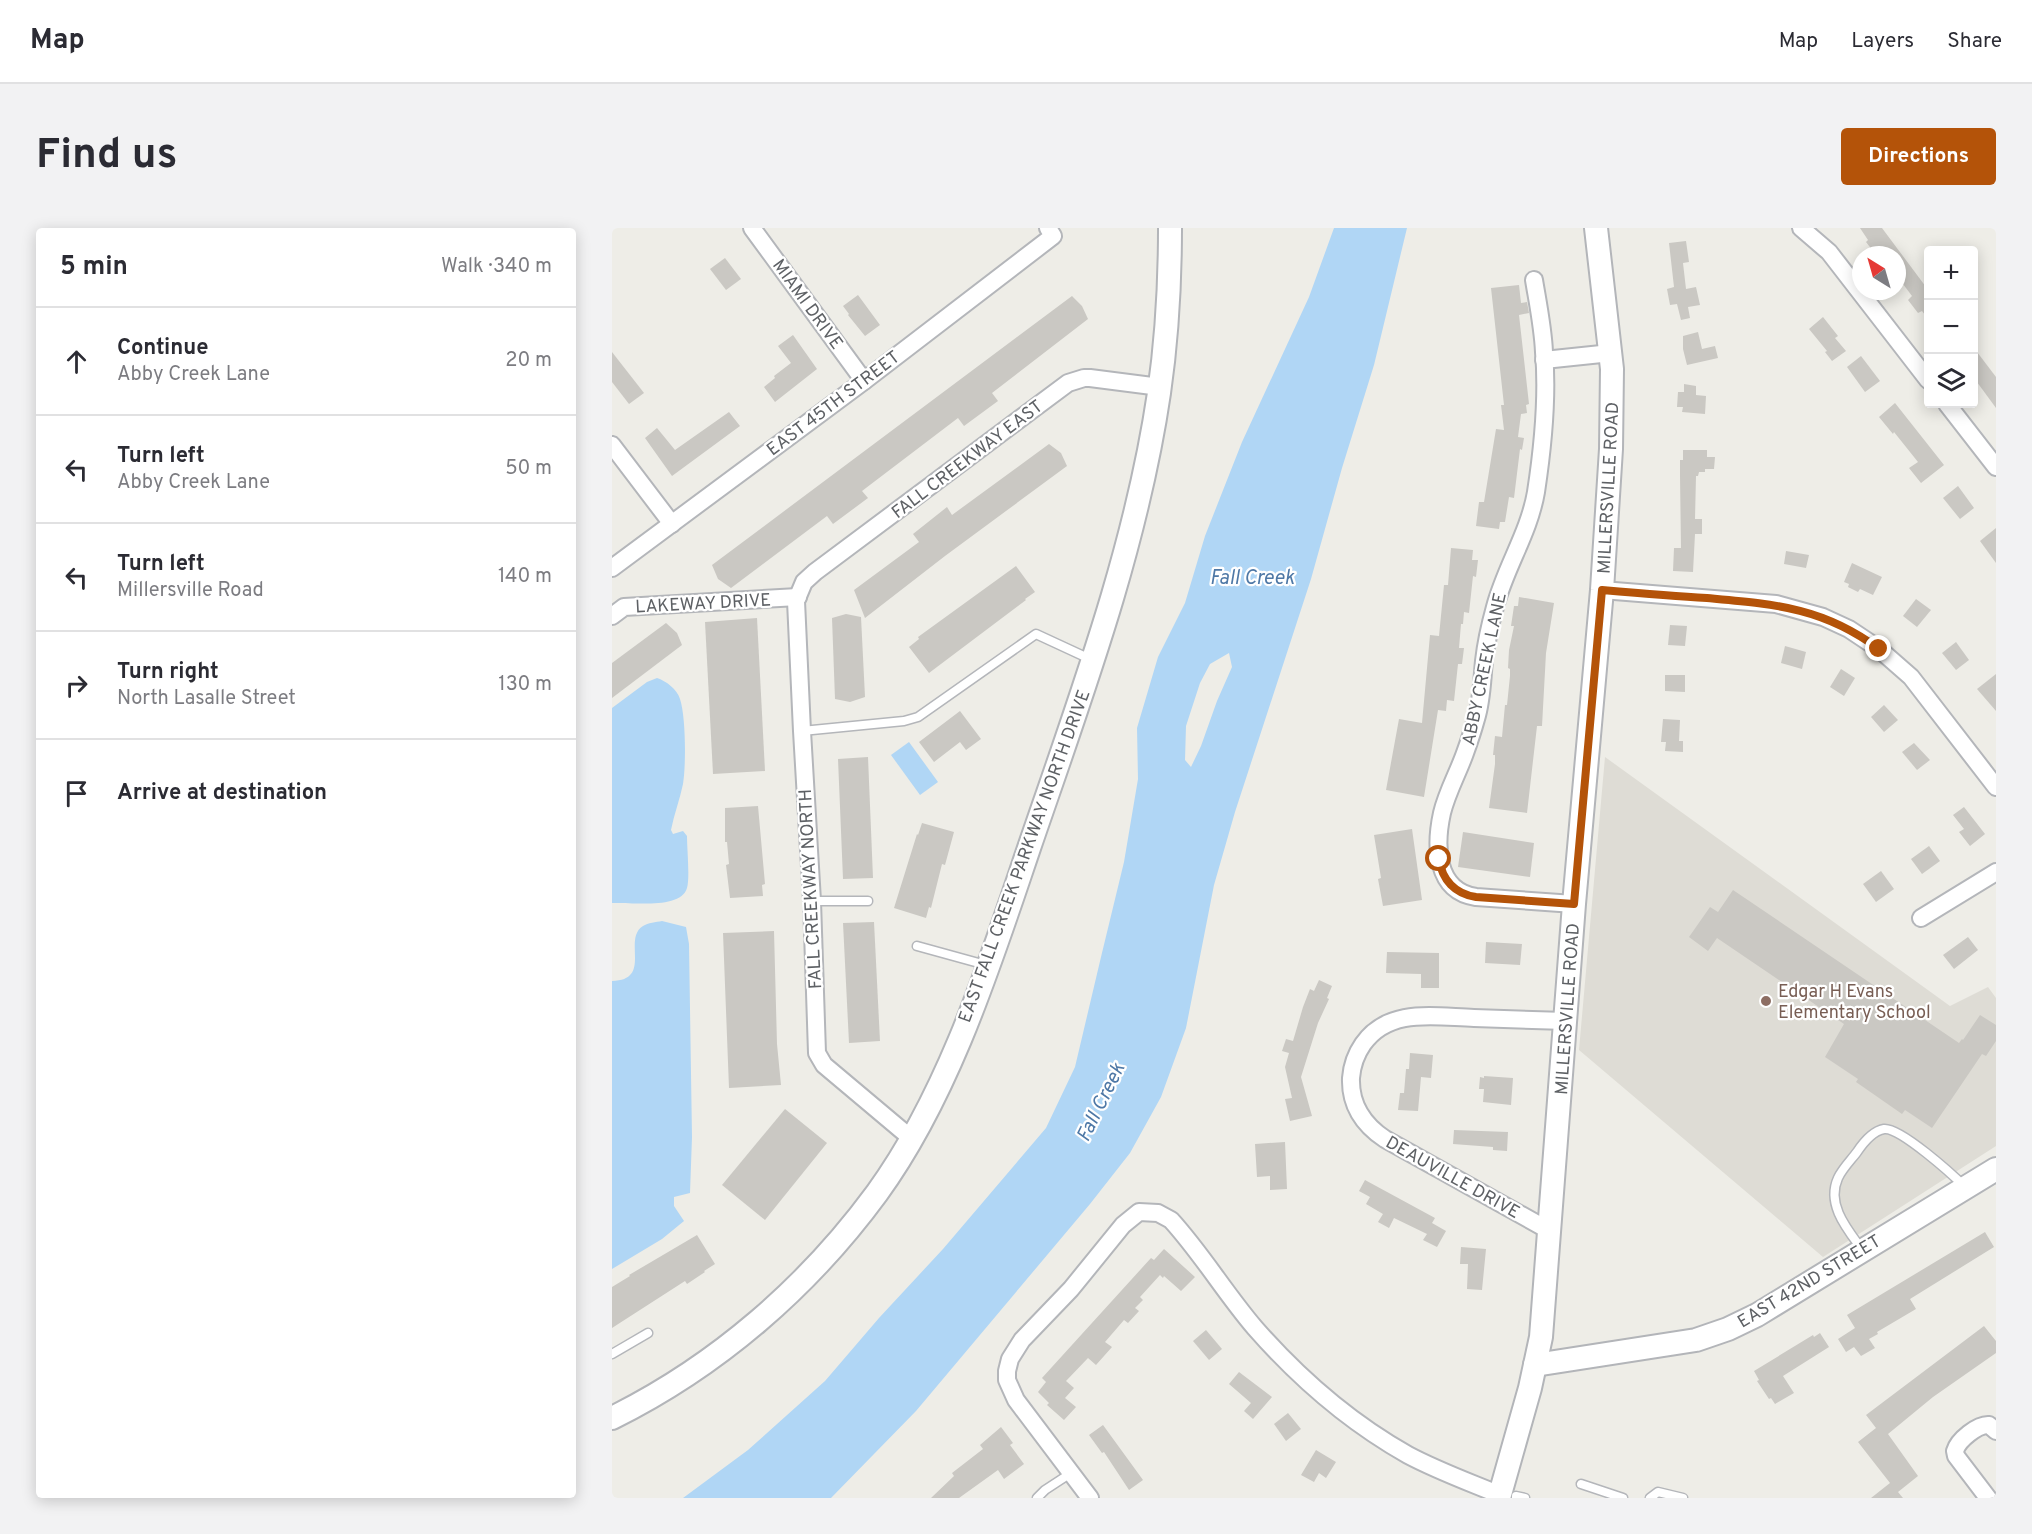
<!DOCTYPE html>
<html lang="en">
<head>
<meta charset="utf-8">
<style>
  body { margin:0; font-family:Overpass,sans-serif; background:#f2f2f3; color:#2b2b33 }
  .controls { position:absolute; right:18px; top:18px; display:grid; overflow:hidden; border-radius:6px; box-shadow:0 3px 15px #0003 }
  .controls button { width:54px; height:54px; display:grid; place-items:center; padding:0; border:0; border-bottom:2px solid #e1e1e2; background:#fff; color:#2b2b33; font:30px sans-serif }
  .compass { position:absolute; left:1240px; top:18px; width:54px; height:54px; border-radius:50%; background:#fff; box-shadow:0 3px 15px #0003; rotate:323deg }
  .stop { position:absolute; width:18px; height:18px; margin:-14px; border:4px solid #b45309; border-radius:50%; background:#fff }
  .stop.end { background:#b45309; border-color:#fff; box-shadow:0 2px 6px #0008 }
  .list { margin:0; padding:0; list-style:none }
  h2 { display:flex; justify-content:space-between; align-items:center; height:78px; margin:0; padding:0 24px; font-size:26px }
  h2 small { font-size:20px; font-weight:400; color:#7c7c81 }
  .list li { display:grid; grid-template-columns:39px 1fr auto; gap:18px; align-items:center; box-sizing:border-box; height:108px; padding:0 24px; border-top:2px solid #e1e1e2 }
  .list b { display:block; font-size:22px; white-space:nowrap }
  .list p { margin:0; font-size:20px; white-space:nowrap; color:#7c7c81 }
  .list em { font-size:20px; font-style:normal; color:#7c7c81 }
  .icon { flex:none; width:33px; height:33px; fill:none; stroke:currentColor; stroke-width:2; stroke-linecap:round; stroke-linejoin:round }
  .map { position:relative; flex:none; width:1384px; height:1270px; overflow:hidden; border-radius:6px }
  header { display:flex; align-items:center; gap:36px; box-sizing:border-box; height:84px; padding:0 30px; background:#fff; border-bottom:2px solid #e1e1e2 }
  header strong { font-size:28px }
  nav { display:flex; gap:33px; margin-inline-start:auto; font-size:21px }
  .intro { display:flex; align-items:center; justify-content:space-between; box-sizing:border-box; height:144px; padding:0 36px }
  h1 { margin:0; font-size:42px }
  .button { padding:15px 27px; border-radius:6px; background:#b45309; color:#fff; font-size:21px; font-weight:700 }
  main { display:flex; gap:36px; padding:0 36px }
  aside { flex:1; background:#fff; border-radius:6px; box-shadow:0 3px 15px #0003 }
  .map>svg:first-child { display:block }
</style>
</head>
<body>
<header>
<strong>Map</strong>
<nav><a>Map</a><a>Layers</a><a>Share</a></nav>
</header>
<div class="intro"><h1>Find us</h1><a class="button">Directions</a></div>
<main>
<aside>
<h2>5 min<small>Walk · 340 m</small></h2>
<ul class="list">
<li><svg class="icon" aria-label="ahead" viewBox="0 0 24 24"><path d="M12 20V5M6 11l6-6 6 6"/></svg><div><b>Continue</b><p>Abby Creek Lane</p></div><em>20 m</em></li>
<li><svg class="icon" aria-label="left" viewBox="0 0 24 24"><path d="M17 20v-9H6M10 6l-5 5 5 5"/></svg><div><b>Turn left</b><p>Abby Creek Lane</p></div><em>50 m</em></li>
<li><svg class="icon" aria-label="left" viewBox="0 0 24 24"><path d="M17 20v-9H6M10 6l-5 5 5 5"/></svg><div><b>Turn left</b><p>Millersville Road</p></div><em>140 m</em></li>
<li><svg class="icon" aria-label="right" viewBox="0 0 24 24"><path d="M7 20v-9h11M14 6l5 5-5 5"/></svg><div><b>Turn right</b><p>North Lasalle Street</p></div><em>130 m</em></li>
<li><svg class="icon" aria-label="arrive" viewBox="0 0 24 24"><path d="M6 21V4h12l-3 4 3 4H6"/></svg><div><b>Arrive at destination</b></div></li>
</ul>
</aside>
<div class="map">
<svg width="1384" height="1270" viewBox="0 0 1384 1270">
  <rect width="100%" height="100%" fill="#eeede7"/>
  <path fill="#dedcd5" d="M 993,529 L 1338,778 L 1376,759 L 1384,770 L 1384,918 L 1211,1029 L 967,822 Z"/>
  <g fill="#b0d6f5" fill-rule="evenodd">
    <path d="M 722,0 L 795,0 L 762,137 L 730,240 L 699,351 L 623,584 L 602,657 L 574,800 L 549,869 L 518,925 L 478,976 L 304,1183 L 219,1270 L 71,1270 L 136,1222 L 213,1153 L 267,1090 L 331,1021 L 434,900 L 463,839 L 489,729 L 512,634 L 526,551 L 525,500 L 546,429 L 573,375 L 593,308 L 630,214 L 697,69 ZM 617,425 L 620,439 L 605,473 L 589,518 L 579,539 L 573,532 L 574,498 L 588,455 L 598,436 Z"/>
    <path d="M 45,450 C 54,453 65,461 68,471 C 74,489 74,538 71,556 C 68,571 62,586 59,602 L 61,606 L 71,603 L 75,608 C 75,621 78,650 75,660 C 69,682 18,674 0,675 L 0,480 L 35,454 Z"/>
    <path d="M 297,514 L 326,554 L 308,567 L 279,527 Z"/>
    <path d="M 50,693 L 74,699 L 77,716 L 80,909 L 78,965 L 62,969 L 62,978 L 72,993 L 50,1011 L 0,1041 L 0,753 C 41,752 10,711 31,698 C 36,695 44,694 50,693 Z"/>
  </g>
  <g fill="#cac8c3">
    <path d="M 1248,0 L 1270,0 L 1317,63 L 1317,92 L 1310,83 L 1306,85 L 1296,72 L 1300,68 L 1285,48 L 1285,27 L 1264,27 L 1254,14 L 1256,12 Z"/>
    <path d="M 1074,13 L 1077,34 L 1071,35 L 1074,61 L 1084,59 L 1088,77 L 1076,79 L 1078,90 L 1069,92 L 1065,76 L 1058,77 L 1055,61 L 1062,59 L 1057,15 Z"/>
    <path d="M 113,30 L 129,51 L 114,62 L 98,41 Z"/>
    <path d="M 907,57 L 909,75 L 915,74 L 917,85 L 907,87 L 917,176 L 914,177 L 915,185 L 909,186 L 906,209 L 912,210 L 910,222 L 908,221 L 902,270 L 897,269 L 893,294 L 888,294 L 887,301 L 864,298 L 867,274 L 872,274 L 884,201 L 892,202 L 889,177 L 892,177 L 879,60 Z"/>
    <path d="M 246,67 L 268,97 L 253,108 L 236,87 L 237,86 L 231,78 Z"/>
    <path d="M 460,68 L 470,78 L 476,91 L 380,165 L 386,173 L 352,198 L 346,190 L 250,263 L 256,270 L 221,296 L 215,288 L 119,360 L 106,351 L 100,337 Z"/>
    <path d="M 1211,89 L 1226,108 L 1223,110 L 1234,123 L 1220,133 L 1213,124 L 1215,123 L 1197,101 Z"/>
    <path d="M 1086,104 L 1090,121 L 1103,118 L 1106,130 L 1075,137 L 1071,121 L 1071,108 Z"/>
    <path d="M 181,107 L 205,141 L 163,174 L 152,159 L 163,150 L 162,148 L 179,135 L 166,118 Z"/>
    <path d="M 1362,120 L 1384,149 L 1384,180 L 1362,150 Z"/>
    <path d="M 0,124 L 32,165 L 17,176 L 0,154 Z"/>
    <path d="M 1249,128 L 1268,153 L 1253,164 L 1235,139 Z"/>
    <path d="M 1072,156 L 1084,158 L 1084,167 L 1094,168 L 1093,186 L 1070,184 L 1071,179 L 1065,179 L 1066,164 L 1072,164 Z"/>
    <path d="M 1283,175 L 1332,237 L 1309,255 L 1297,240 L 1306,234 L 1282,204 L 1281,206 L 1267,189 Z"/>
    <path d="M 117,184 L 128,198 L 60,248 L 33,210 L 45,200 L 63,222 Z"/>
    <path d="M 437,216 L 449,225 L 455,238 L 333,328 L 253,390 L 242,362 L 307,314 L 301,306 L 335,279 L 340,287 Z"/>
    <path d="M 1071,222 L 1095,222 L 1095,229 L 1103,229 L 1102,241 L 1093,241 L 1093,244 L 1087,244 L 1086,248 L 1084,248 L 1083,291 L 1090,291 L 1090,306 L 1083,306 L 1081,344 L 1061,343 L 1062,320 L 1069,320 L 1068,248 L 1068,232 L 1071,232 Z"/>
    <path d="M 1346,258 L 1362,280 L 1348,291 L 1331,270 Z"/>
    <path d="M 1384,300 L 1384,335 L 1368,313 Z"/>
    <path d="M 839,320 L 861,322 L 860,332 L 866,332 L 864,349 L 861,348 L 857,385 L 852,384 L 851,396 L 849,396 L 847,420 L 852,420 L 850,436 L 846,436 L 842,473 L 835,472 L 834,483 L 826,482 L 812,569 L 774,562 L 787,491 L 810,495 L 818,407 L 827,408 L 832,357 L 836,357 Z"/>
    <path d="M 1174,323 L 1197,327 L 1194,340 L 1172,336 Z"/>
    <path d="M 1240,335 L 1270,349 L 1261,367 L 1248,361 L 1246,364 L 1236,359 L 1237,356 L 1232,354 Z"/>
    <path d="M 404,338 L 423,364 L 413,371 L 414,372 L 317,445 L 297,419 L 307,411 L 306,409 Z"/>
    <path d="M 907,369 L 942,375 L 934,425 L 930,498 L 925,498 L 915,585 L 877,580 L 883,536 L 883,527 L 881,527 L 883,508 L 890,509 L 893,477 L 895,477 L 898,448 L 898,441 L 896,440 L 897,422 L 902,398 L 899,398 L 902,378 L 906,378 Z"/>
    <path d="M 1304,371 L 1319,382 L 1305,399 L 1291,388 Z"/>
    <path d="M 234,386 L 249,389 L 253,469 L 238,474 L 223,471 L 220,390 Z"/>
    <path d="M 145,390 L 153,543 L 101,546 L 93,394 Z"/>
    <path d="M 54,395 L 65,405 L 70,417 L 0,470 L 0,435 Z"/>
    <path d="M 1058,397 L 1075,398 L 1073,418 L 1056,417 Z"/>
    <path d="M 1344,414 L 1357,432 L 1344,442 L 1330,425 Z"/>
    <path d="M 1173,418 L 1194,424 L 1190,441 L 1169,435 Z"/>
    <path d="M 1229,441 L 1243,450 L 1232,468 L 1218,459 Z"/>
    <path d="M 1384,446 L 1384,483 L 1365,461 Z"/>
    <path d="M 1053,447 L 1073,447 L 1073,464 L 1053,463 Z"/>
    <path d="M 1272,477 L 1286,492 L 1272,504 L 1259,489 Z"/>
    <path d="M 348,483 L 369,511 L 354,522 L 348,514 L 322,534 L 307,514 Z"/>
    <path d="M 1051,491 L 1068,492 L 1067,513 L 1071,513 L 1071,524 L 1053,523 L 1054,514 L 1049,514 Z"/>
    <path d="M 1302,515 L 1318,532 L 1305,542 L 1290,524 Z"/>
    <path d="M 256,529 L 261,650 L 231,651 L 226,531 Z"/>
    <path d="M 146,578 L 153,656 L 150,657 L 151,668 L 118,670 L 114,637 L 117,636 L 115,614 L 113,614 L 113,580 Z"/>
    <path d="M 1352,579 L 1373,606 L 1358,618 L 1347,604 L 1352,601 L 1341,587 Z"/>
    <path d="M 310,595 L 342,604 L 333,637 L 330,636 L 319,680 L 317,679 L 314,690 L 282,680 L 305,606 L 306,607 Z"/>
    <path d="M 800,601 L 810,672 L 771,678 L 766,651 L 769,650 L 762,607 Z"/>
    <path d="M 851,604 L 922,615 L 918,649 L 846,639 Z"/>
    <path d="M 1317,618 L 1328,633 L 1310,646 L 1299,631 Z"/>
    <path d="M 1269,643 L 1282,661 L 1264,674 L 1251,656 Z"/>
    <path d="M 1121,662 L 1347,815 L 1350,811 L 1351,812 L 1368,787 L 1384,797 L 1384,813 L 1374,828 L 1370,826 L 1320,900 L 1293,882 L 1290,886 L 1244,854 L 1246,851 L 1213,829 L 1232,796 L 1105,710 L 1096,723 L 1077,709 L 1098,679 L 1106,684 Z"/>
    <path d="M 262,694 L 268,813 L 237,815 L 231,695 Z"/>
    <path d="M 162,703 L 165,816 L 169,857 L 117,860 L 111,705 Z"/>
    <path d="M 1356,709 L 1366,722 L 1342,741 L 1331,727 Z"/>
    <path d="M 874,714 L 910,716 L 908,737 L 873,735 Z"/>
    <path d="M 775,724 L 827,725 L 827,760 L 809,760 L 809,746 L 774,745 Z"/>
    <path d="M 707,752 L 720,758 L 715,770 L 717,771 L 706,795 L 689,849 L 700,888 L 678,893 L 673,871 L 680,870 L 673,839 L 677,825 L 670,823 L 674,811 L 681,813 L 691,779 L 698,761 L 702,763 Z"/>
    <path d="M 798,825 L 821,827 L 819,850 L 809,849 L 806,883 L 786,882 L 788,865 L 792,865 L 794,841 L 797,841 Z"/>
    <path d="M 872,848 L 901,850 L 899,877 L 871,874 L 872,861 L 867,861 L 868,849 L 872,850 Z"/>
    <path d="M 173,881 L 215,915 L 153,992 L 110,957 Z"/>
    <path d="M 842,902 L 896,904 L 895,923 L 881,922 L 881,919 L 841,916 Z"/>
    <path d="M 673,914 L 675,961 L 658,962 L 658,948 L 645,949 L 643,916 Z"/>
    <path d="M 753,952 L 823,990 L 820,995 L 834,1003 L 825,1019 L 811,1012 L 815,1006 L 782,990 L 777,1000 L 766,994 L 771,986 L 754,976 L 758,969 L 747,963 Z"/>
    <path d="M 1373,1004 L 1382,1019 L 1298,1071 L 1304,1081 L 1265,1104 L 1266,1106 L 1257,1111 L 1263,1120 L 1249,1128 L 1242,1119 L 1234,1124 L 1226,1111 L 1243,1100 L 1235,1087 Z"/>
    <path d="M 85,1007 L 103,1036 L 92,1043 L 93,1044 L 75,1056 L 73,1053 L 0,1100 L 0,1059 L 18,1048 L 17,1047 Z"/>
    <path d="M 849,1019 L 874,1021 L 870,1062 L 855,1061 L 856,1036 L 848,1036 Z"/>
    <path d="M 552,1021 L 583,1049 L 569,1063 L 552,1048 L 551,1050 L 548,1047 L 528,1069 L 531,1072 L 523,1080 L 527,1083 L 516,1095 L 512,1092 L 493,1114 L 500,1119 L 484,1137 L 476,1130 L 454,1153 L 462,1160 L 453,1170 L 464,1179 L 452,1192 L 435,1177 L 437,1175 L 426,1164 L 434,1154 L 430,1150 L 539,1030 L 542,1032 Z"/>
    <path d="M 1372,1098 L 1384,1113 L 1384,1125 L 1321,1169 L 1276,1206 L 1306,1248 L 1286,1264 L 1291,1270 L 1259,1270 L 1278,1255 L 1246,1214 L 1264,1200 L 1254,1187 Z"/>
    <path d="M 594,1102 L 610,1121 L 597,1132 L 581,1113 Z"/>
    <path d="M 1208,1105 L 1217,1119 L 1171,1148 L 1182,1165 L 1163,1176 L 1159,1170 L 1157,1171 L 1145,1153 L 1147,1152 L 1142,1143 L 1201,1107 L 1202,1109 Z"/>
    <path d="M 627,1144 L 660,1169 L 641,1191 L 632,1183 L 639,1175 L 617,1156 Z"/>
    <path d="M 676,1185 L 689,1201 L 674,1213 L 662,1196 Z"/>
    <path d="M 491,1197 L 531,1252 L 517,1262 L 492,1224 L 490,1225 L 477,1207 Z"/>
    <path d="M 389,1199 L 401,1215 L 398,1217 L 412,1236 L 392,1251 L 386,1242 L 347,1270 L 319,1270 L 342,1248 L 340,1245 L 371,1221 L 368,1217 Z"/>
    <path d="M 704,1222 L 724,1234 L 714,1250 L 707,1245 L 702,1254 L 689,1247 Z"/>
  </g>
  <g fill="none" stroke-linecap="round" stroke-linejoin="round">
    <g stroke="#b4b6ba" stroke-width="11">
      <g id="lane">
        <path d="M 190,503 L 292,493 L 306,489 L 424,406 L 478,431"/>
        <path d="M 200,673 L 256,673"/>
        <path d="M 305,718 L 374,737"/>
        <path d="M 1249,1020 C 1235,1001 1214,976 1226,950 C 1230,941 1239,932 1245,924 C 1251,915 1261,903 1272,901 C 1288,899 1341,947 1353,959"/>
        <path d="M 0,1126 L 36,1105"/>
        <path d="M 969,1256 L 1011,1270"/>
        <path d="M 425,1270 L 433,1262 L 459,1245"/>
        <path d="M 904,1270 L 904,1268 L 913,1270"/>
        <path d="M 1038,1270 L 1046,1264 L 1071,1270"/>
      </g>
    </g>
    <g stroke="#b4b6ba" stroke-width="20">
      <g id="street">
        <path d="M 140,0 L 252,153"/>
        <path d="M 1189,0 L 1217,24 L 1316,152"/>
        <path d="M 922,52 C 926,76 931,100 932,124 C 936,170 931,218 924,264 C 917,305 893,340 883,379 C 878,397 874,415 872,433 C 870,452 870,472 864,491 C 861,502 857,514 853,525 C 846,545 835,564 830,585 C 823,617 823,663 864,669 L 962,676"/>
        <path d="M 932,132 L 999,125"/>
        <path d="M 1335,176 L 1384,239"/>
        <path d="M 0,217 L 60,296"/>
        <path d="M 0,340 L 252,153 L 441,8 L 436,0"/>
        <path d="M 990,362 L 1164,376 L 1211,389 L 1237,401 L 1267,421 L 1299,449 L 1384,559"/>
        <path d="M 0,388 L 12,379 L 186,369"/>
        <path d="M 1309,690 L 1384,644"/>
        <path d="M 300,911 L 212,837 L 205,825 L 200,673 L 190,503 L 184,373 L 192,354 L 203,344 L 456,155 L 472,150 L 478,150 L 548,159"/>
        <path d="M 938,1003 L 773,911 C 752,897 738,877 739,850 C 740,837 744,826 751,816 C 777,779 823,789 862,790 C 892,791 923,792 954,793"/>
        <path d="M 478,1270 L 404,1172 L 395,1152 L 395,1143 L 398,1131 L 410,1112 L 459,1061 L 511,997 L 527,984 L 546,985 L 559,992 C 590,1026 613,1065 643,1100 C 686,1149 739,1195 796,1227 C 826,1243 857,1254 888,1267"/>
        <path d="M 1376,1270 L 1344,1228 L 1343,1223 C 1346,1212 1366,1196 1377,1197 L 1384,1203"/>
      </g>
    </g>
    <g stroke="#b3b5b9" stroke-width="26">
      <g id="secondary">
        <path d="M 923,1137 L 1084,1112 L 1116,1101 L 1145,1087 L 1384,941"/>
        <path d="M 0,1190 C 105,1138 196,1059 265,965 C 337,866 378,735 417,620 C 468,471 524,321 547,165 C 555,110 558,55 558,0"/>
        <path d="M 887,1270 L 918,1160 L 929,1109 L 962,676 L 990,362 L 999,221 L 1000,141 L 984,0"/>
      </g>
    </g>
    <use href="#lane" stroke="#fff" stroke-width="8"/>
    <use href="#street" stroke="#fff" stroke-width="16"/>
    <use href="#secondary" stroke="#fff" stroke-width="22"/>
  </g>
  <g fill="none" stroke-linecap="round" stroke-linejoin="round">
    <path stroke="#b45309" stroke-width="8" d="M 827,631 C 830,652 843,666 864,669 L 962,676 L 990,362 C 1025,365 1060,368 1095,370 C 1161,376 1211,379 1267,421"/>
  </g>
  <circle fill="#8d6e63" stroke="#fff" stroke-width="2" cx="1154" cy="773" r="6"/>
  <g text-anchor="middle" stroke-width="4.5" stroke-linejoin="round" paint-order="stroke">
    <g font-size="18" fill="#5e6165" stroke="#fff">
      <text transform="translate(196 76) rotate(54)" y="6">MIAMI DRIVE</text>
      <text transform="translate(221 175) rotate(-37)" y="6">EAST 45TH STREET</text>
      <text transform="translate(355 231) rotate(-37)" y="6">FALL CREEKWAY EAST</text>
      <text transform="translate(996 260) rotate(-87)" y="6">MILLERSVILLE ROAD</text>
      <text transform="translate(91 375) rotate(-3)" y="6">LAKEWAY DRIVE</text>
      <text transform="translate(872 441) rotate(-78)" y="6">ABBY CREEK LANE</text>
      <text transform="translate(412 628) rotate(-70)" y="6">EAST FALL CREEK PARKWAY NORTH DRIVE</text>
      <text transform="translate(198 661) rotate(-93)" y="6">FALL CREEKWAY NORTH</text>
      <text transform="translate(955 781) rotate(-86)" y="6">MILLERSVILLE ROAD</text>
      <text transform="translate(841 949) rotate(29)" y="6">DEAUVILLE DRIVE</text>
      <text transform="translate(1197 1053) rotate(-31)" y="6">EAST 42ND STREET</text>
    </g>
    <g font-size="18" fill="#785e54" stroke="#fff" text-anchor="start">
      <text x="1166" y="769">Edgar H Evans<tspan x="1166" dy="21">Elementary School</tspan></text>
    </g>
    <g font-size="20" font-style="italic" fill="#4e78a6" stroke="#fff">
      <text x="640" y="356">Fall Creek</text>
      <text transform="translate(488 874) rotate(-64)" y="7">Fall Creek</text>
    </g>
  </g>
</svg>
<div class="controls">
<button>+</button>
<button>−</button>
<button><svg class="icon" aria-label="layers" viewBox="0 0 24 24"><path d="M12 4l9 5-9 5-9-5zM3 14l9 5 9-5"/></svg></button>
</div>
<svg class="compass" viewBox="-18 -18 36 36"><path d="M0-13l5 13h-10z" fill="#e53935"/><path d="M0 13l5-13h-10z" fill="#7c7c81"/></svg>
<div class="stop" style="left:827px;top:631px"></div>
<div class="stop end" style="left:1267px;top:421px"></div>
</div>
</main>
</body>
</html>
